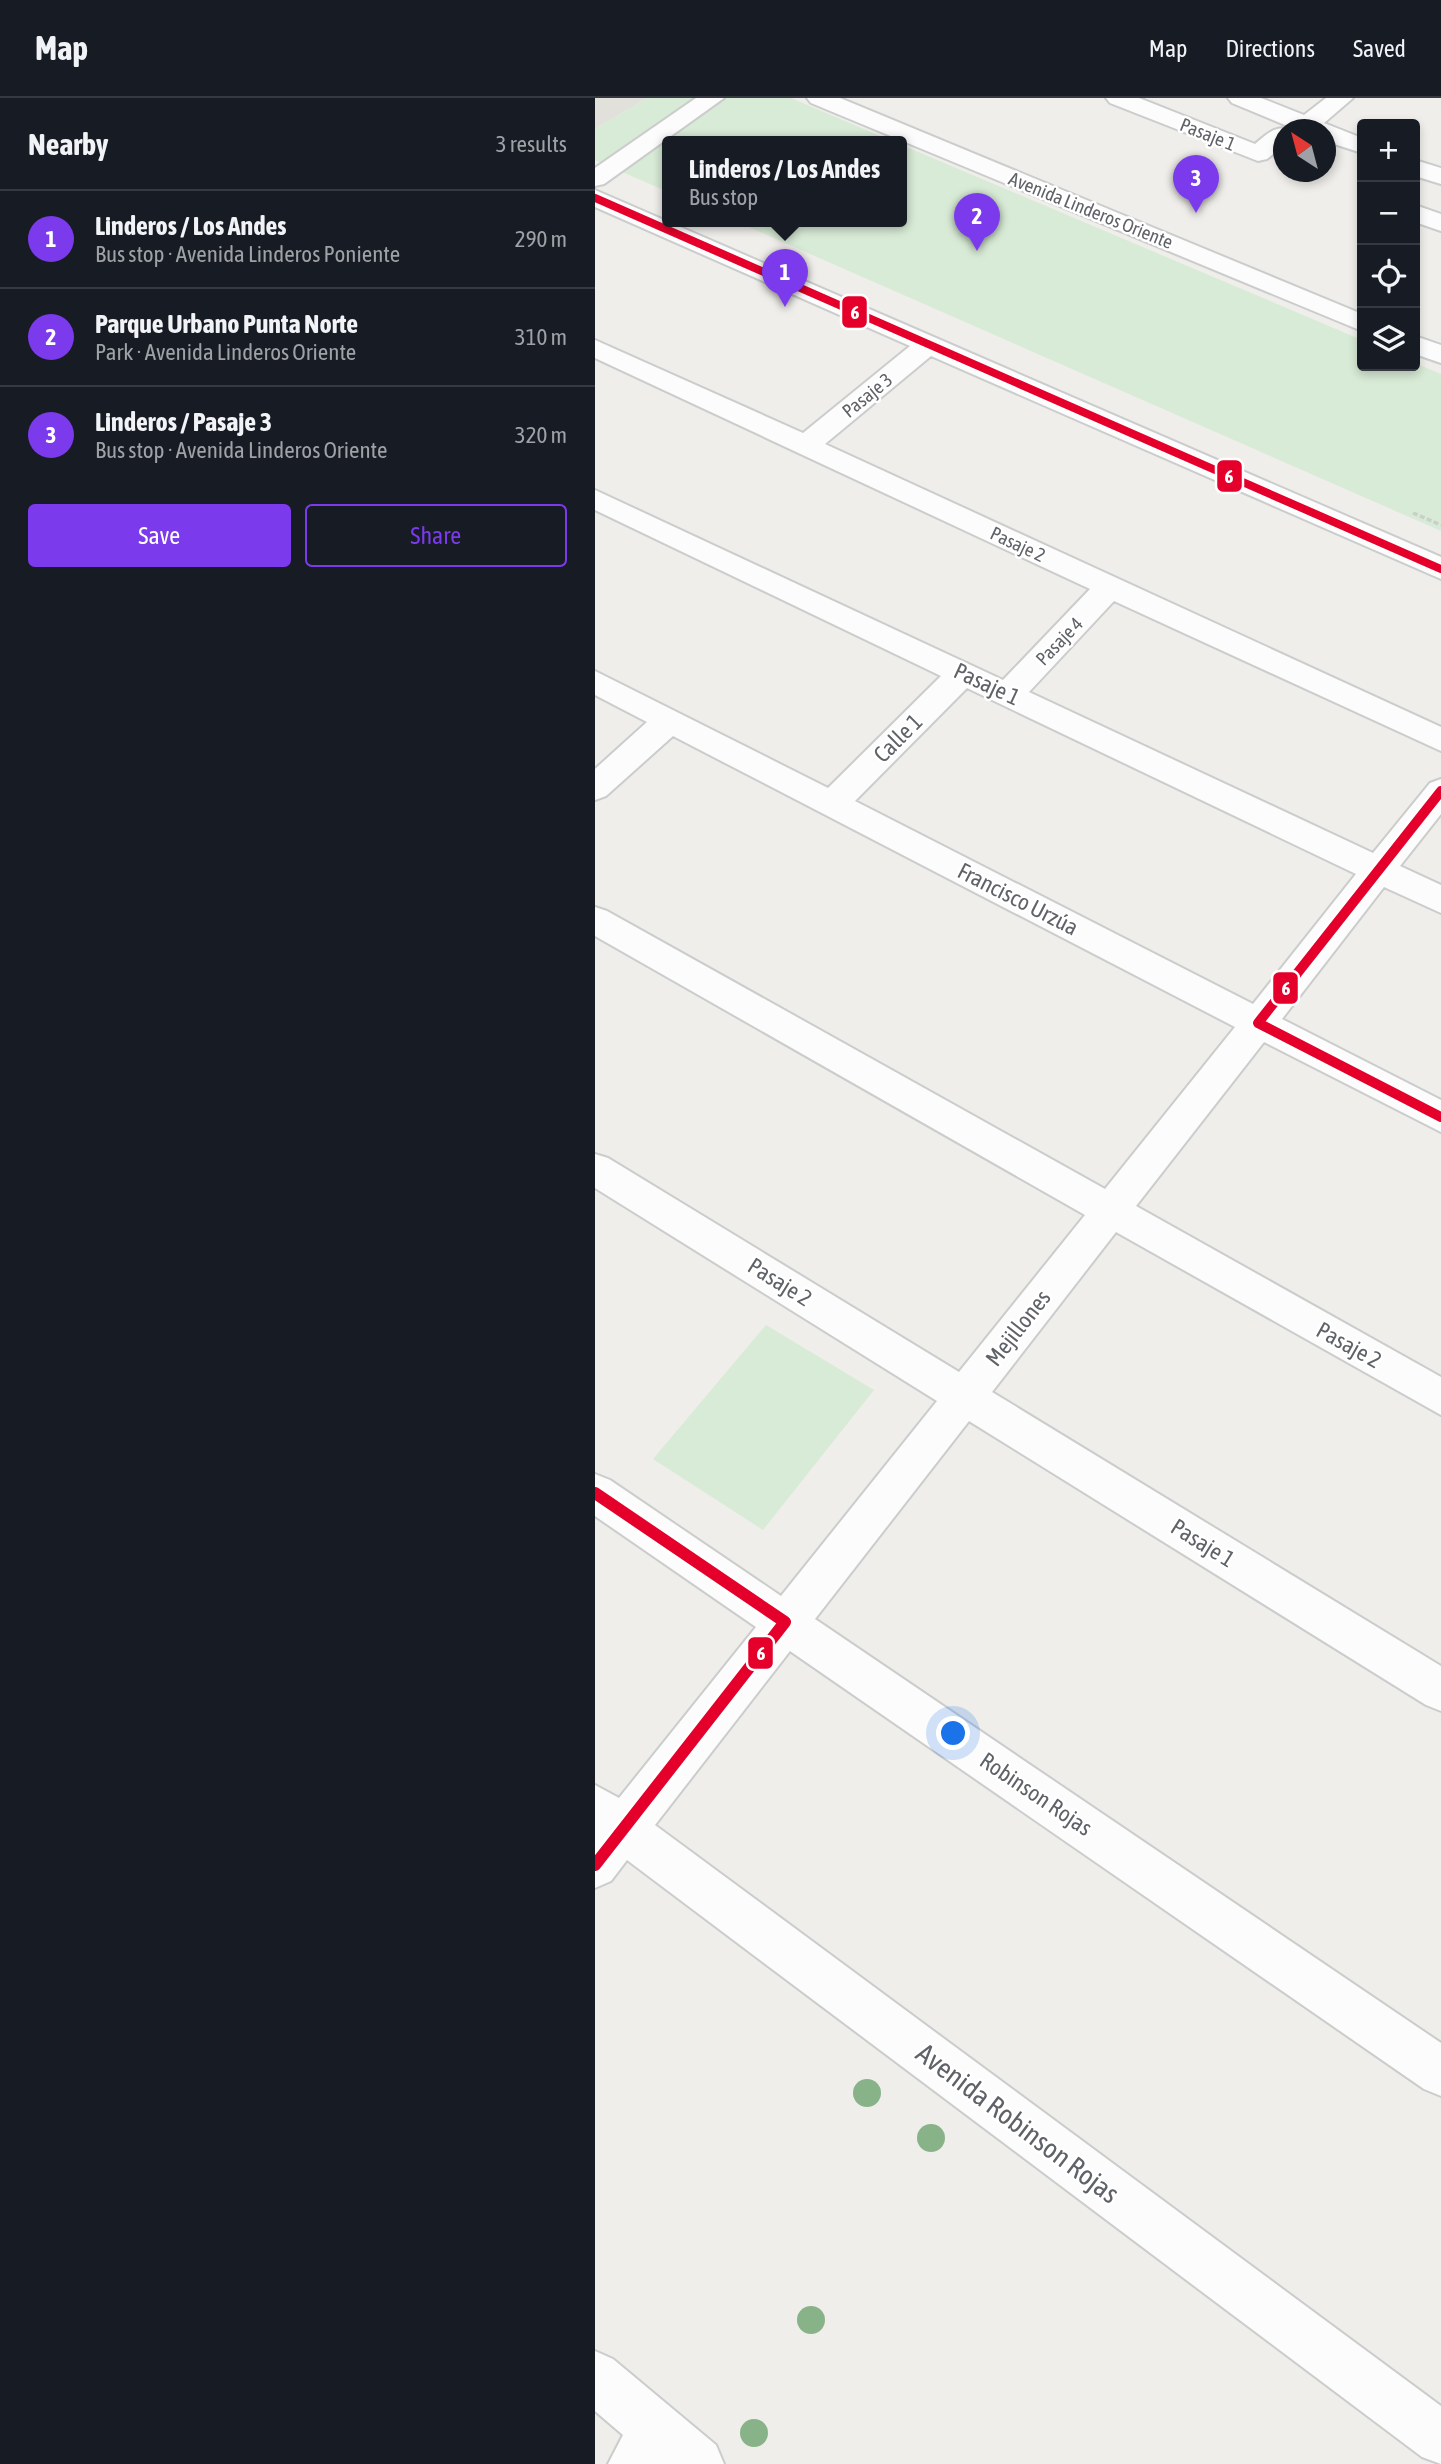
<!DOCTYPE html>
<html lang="en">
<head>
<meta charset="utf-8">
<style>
  body { margin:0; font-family:"Asap Condensed",sans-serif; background:#242831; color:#f1f3f6 }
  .controls { position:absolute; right:21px; top:21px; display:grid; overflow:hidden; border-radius:7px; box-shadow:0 4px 10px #0003 }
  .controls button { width:63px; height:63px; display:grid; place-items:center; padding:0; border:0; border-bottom:2px solid #363941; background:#171b24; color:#f1f3f6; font:35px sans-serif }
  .compass { position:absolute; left:678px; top:21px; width:63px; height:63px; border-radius:50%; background:#171b24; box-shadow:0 4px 10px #0003; rotate:324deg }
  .you { position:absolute; left:359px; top:1636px; width:24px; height:24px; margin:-18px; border:5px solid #fff; border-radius:50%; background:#1a73e8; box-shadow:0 0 0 10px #1a73e833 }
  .badge { display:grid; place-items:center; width:46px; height:46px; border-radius:50%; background:#7c3aed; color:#fff; font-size:23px; font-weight:700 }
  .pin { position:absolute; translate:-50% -58px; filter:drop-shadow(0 2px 4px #0008) }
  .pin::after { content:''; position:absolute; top:37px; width:24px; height:21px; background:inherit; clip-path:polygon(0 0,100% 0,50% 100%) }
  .popup { position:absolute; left:67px; top:38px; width:245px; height:91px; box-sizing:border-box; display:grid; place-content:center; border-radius:7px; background:#171b24; filter:drop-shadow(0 2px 5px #0005); font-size:23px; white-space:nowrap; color:#9ea1a6 }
  .popup b { font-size:26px; color:#f1f3f6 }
  .popup::after { content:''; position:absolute; left:50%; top:100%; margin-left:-14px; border:14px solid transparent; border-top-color:#171b24 }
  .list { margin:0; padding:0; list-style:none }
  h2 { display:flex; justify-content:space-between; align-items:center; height:91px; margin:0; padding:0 28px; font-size:30px }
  h2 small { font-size:23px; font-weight:400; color:#9ea1a6 }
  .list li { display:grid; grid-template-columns:46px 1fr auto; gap:21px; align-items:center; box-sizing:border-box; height:98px; padding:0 28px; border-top:2px solid #363941 }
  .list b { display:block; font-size:26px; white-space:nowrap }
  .list p { margin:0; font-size:23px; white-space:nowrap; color:#9ea1a6 }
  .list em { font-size:23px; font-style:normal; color:#9ea1a6 }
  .actions { display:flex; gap:14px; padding:21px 28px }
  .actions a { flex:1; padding:16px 0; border:2px solid #7c3aed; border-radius:7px; text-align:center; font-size:24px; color:#7c3aed }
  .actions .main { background:#7c3aed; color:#fff }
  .icon { flex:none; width:38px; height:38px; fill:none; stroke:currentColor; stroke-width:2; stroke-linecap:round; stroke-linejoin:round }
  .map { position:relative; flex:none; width:846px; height:2366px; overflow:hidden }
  header { display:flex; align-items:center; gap:42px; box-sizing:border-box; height:98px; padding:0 35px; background:#171b24; border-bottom:2px solid #363941 }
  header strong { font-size:33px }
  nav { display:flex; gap:38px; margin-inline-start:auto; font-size:24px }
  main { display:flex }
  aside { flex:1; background:#171b24 }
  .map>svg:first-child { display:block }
</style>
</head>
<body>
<header>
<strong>Map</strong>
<nav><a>Map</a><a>Directions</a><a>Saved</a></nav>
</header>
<main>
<aside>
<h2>Nearby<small>3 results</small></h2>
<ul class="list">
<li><span class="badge">1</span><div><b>Linderos / Los Andes</b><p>Bus stop · Avenida Linderos Poniente</p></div><em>290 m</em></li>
<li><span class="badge">2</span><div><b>Parque Urbano Punta Norte</b><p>Park · Avenida Linderos Oriente</p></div><em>310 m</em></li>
<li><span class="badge">3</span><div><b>Linderos / Pasaje 3</b><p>Bus stop · Avenida Linderos Oriente</p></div><em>320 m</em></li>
</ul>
<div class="actions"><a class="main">Save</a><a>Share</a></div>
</aside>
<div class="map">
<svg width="846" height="2366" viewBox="0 0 846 2366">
  <rect width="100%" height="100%" fill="#efeeea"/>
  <path fill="#e2e0da" d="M 0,0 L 52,0 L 0,31 Z"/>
  <g fill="#d8ebd6">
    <path d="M 52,0 L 196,0 L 297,43 L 73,43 L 73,94 L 0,62 L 0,31 Z"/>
    <path d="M 307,47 L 767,242 L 767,268 L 820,268 L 820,265 L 846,276 L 846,433 L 140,123 L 307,123 Z"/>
    <path d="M 171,1227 L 279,1292 L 168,1432 L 58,1361 Z"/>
  </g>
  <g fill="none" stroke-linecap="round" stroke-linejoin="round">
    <g stroke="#cbcccc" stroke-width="4">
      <g id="minor">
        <path d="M 101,0 L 129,0 L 9,86 L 0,88 L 0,70 Z"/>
        <path d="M 212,0 L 245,0 L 767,216 L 767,233 L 216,5 Z"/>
        <path d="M 511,0 L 544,0 L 660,46 C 672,36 681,26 697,32 L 688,32 L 688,48 L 672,61 L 663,63 L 515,5 Z"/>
        <path d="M 633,0 L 666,0 L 709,17 L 731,0 L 758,0 L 729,25 L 767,40 L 767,55 L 730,43 L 730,32 L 702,32 L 637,5 Z"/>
        <path d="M 820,62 L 846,70 L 846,86 L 820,78 Z"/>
        <path d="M 0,92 L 846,459 L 846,481 L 336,258 L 230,346 L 846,629 L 846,653 L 519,503 L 434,594 L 778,755 L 835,685 L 846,681 L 846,716 L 805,768 L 846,787 L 846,815 L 789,789 L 687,921 L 846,1002 L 846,1034 L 669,944 L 541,1108 L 846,1279 L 846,1317 L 521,1134 L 397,1294 L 846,1568 L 846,1613 L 831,1607 L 374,1323 L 220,1521 L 846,1945 L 846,1998 L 829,1991 L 195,1553 L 60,1727 L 846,2308 L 846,2366 L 827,2359 L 32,1762 L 16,1783 L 0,1790 L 0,1687 L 24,1700 L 161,1529 L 0,1418 L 0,1376 L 15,1382 L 186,1498 L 342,1303 L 0,1090 L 0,1056 L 13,1060 L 364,1274 L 490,1117 L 0,838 L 0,809 L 12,813 L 510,1091 L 640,929 L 78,638 L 11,698 L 0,702 L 0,671 L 52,624 L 0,597 L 0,573 L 233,690 L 346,578 L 0,412 L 0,392 L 408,582 L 495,491 L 0,260 L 0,242 L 208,335 L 315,248 L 0,109 ZM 372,590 L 761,776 L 658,906 L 260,703 Z"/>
        <path d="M 820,107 L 846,116 L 846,133 L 820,124 Z"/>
        <path d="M 820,238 L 846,247 L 846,265 L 820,256 Z"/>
        <path d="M 0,2253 L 18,2261 L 121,2347 L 129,2366 L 13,2366 L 28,2337 L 0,2313 Z"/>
      </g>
    </g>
    <path stroke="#cacfcc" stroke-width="3.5" stroke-dasharray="5 2.5" stroke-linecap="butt" d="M 818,415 L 846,427"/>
    <use href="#minor" fill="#fdfcfc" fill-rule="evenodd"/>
    <g stroke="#fff" stroke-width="11">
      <path id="bus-1-far2" d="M 0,100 L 846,471"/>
    </g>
    <g stroke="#fff" stroke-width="15">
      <path id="bus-1-far1" d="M 846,693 L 663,925 L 846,1019"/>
    </g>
    <g stroke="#fff" stroke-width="18">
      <path id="bus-1" d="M 0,1395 L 190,1524 L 0,1767"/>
    </g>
    <use href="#bus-1-far2" stroke="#e4002b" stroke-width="8"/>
    <use href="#bus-1-far1" stroke="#e4002b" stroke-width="10"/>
    <use href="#bus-1" stroke="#e4002b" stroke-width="12"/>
  </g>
  <g fill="#88b388">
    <circle cx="272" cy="1995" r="14"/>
    <circle cx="336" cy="2040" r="14"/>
    <circle cx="216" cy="2222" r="14"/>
    <circle cx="159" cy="2335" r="14"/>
  </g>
  <g text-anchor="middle" stroke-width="5" stroke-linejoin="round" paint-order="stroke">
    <g font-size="19" fill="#5f6368" stroke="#fff">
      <text transform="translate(613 36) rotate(22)" y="7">Pasaje 1</text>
      <text transform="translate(496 112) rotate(22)" y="7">Avenida Linderos Oriente</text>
      <text transform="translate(272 297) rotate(-39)" y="7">Pasaje 3</text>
      <text transform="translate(423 446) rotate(25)" y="7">Pasaje 2</text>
      <text transform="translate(464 543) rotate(-46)" y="7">Pasaje 4</text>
    </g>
    <g font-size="23" fill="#5f6368" stroke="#fff">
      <text transform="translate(392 586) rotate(25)" y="8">Pasaje 1</text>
      <text transform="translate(303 640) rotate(-45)" y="8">Calle 1</text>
      <text transform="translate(423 801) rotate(27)" y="8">Francisco Urzúa</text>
      <text transform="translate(185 1184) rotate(32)" y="8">Pasaje 2</text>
      <text transform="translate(423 1230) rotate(-52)" y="8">Mejillones</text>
      <text transform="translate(754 1247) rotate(29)" y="8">Pasaje 2</text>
      <text transform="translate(608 1445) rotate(32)" y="8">Pasaje 1</text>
      <text transform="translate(441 1696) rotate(34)" y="8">Robinson Rojas</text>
    </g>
    <g font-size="28" fill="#5f6368" stroke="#fff">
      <text transform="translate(423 2025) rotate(37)" y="10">Avenida Robinson Rojas</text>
    </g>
  </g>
  <g stroke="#fff" stroke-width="2.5">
    <rect x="246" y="197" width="27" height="34" rx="7" fill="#e4002b"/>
    <rect x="621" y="361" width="27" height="34" rx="7" fill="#e4002b"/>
    <rect x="677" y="873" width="27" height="34" rx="7" fill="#e4002b"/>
    <rect x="152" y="1538" width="27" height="34" rx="7" fill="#e4002b"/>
  </g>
  <g font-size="19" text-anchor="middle" font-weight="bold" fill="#fff">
    <text x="260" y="221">6</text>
    <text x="634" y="385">6</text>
    <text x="691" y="897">6</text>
    <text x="166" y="1562">6</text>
  </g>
</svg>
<div class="controls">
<button>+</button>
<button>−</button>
<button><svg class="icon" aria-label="locate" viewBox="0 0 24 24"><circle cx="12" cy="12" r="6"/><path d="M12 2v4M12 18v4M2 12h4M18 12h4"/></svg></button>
<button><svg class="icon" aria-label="layers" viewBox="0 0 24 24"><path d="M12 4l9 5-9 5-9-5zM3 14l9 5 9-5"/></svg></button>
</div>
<svg class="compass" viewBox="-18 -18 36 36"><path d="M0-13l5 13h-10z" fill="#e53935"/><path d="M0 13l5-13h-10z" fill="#9ea1a6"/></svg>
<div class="you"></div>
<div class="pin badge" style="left:190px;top:209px">1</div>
<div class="popup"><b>Linderos / Los Andes</b>Bus stop</div>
<div class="pin badge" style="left:382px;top:153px">2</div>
<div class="pin badge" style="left:601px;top:115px">3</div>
</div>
</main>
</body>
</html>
